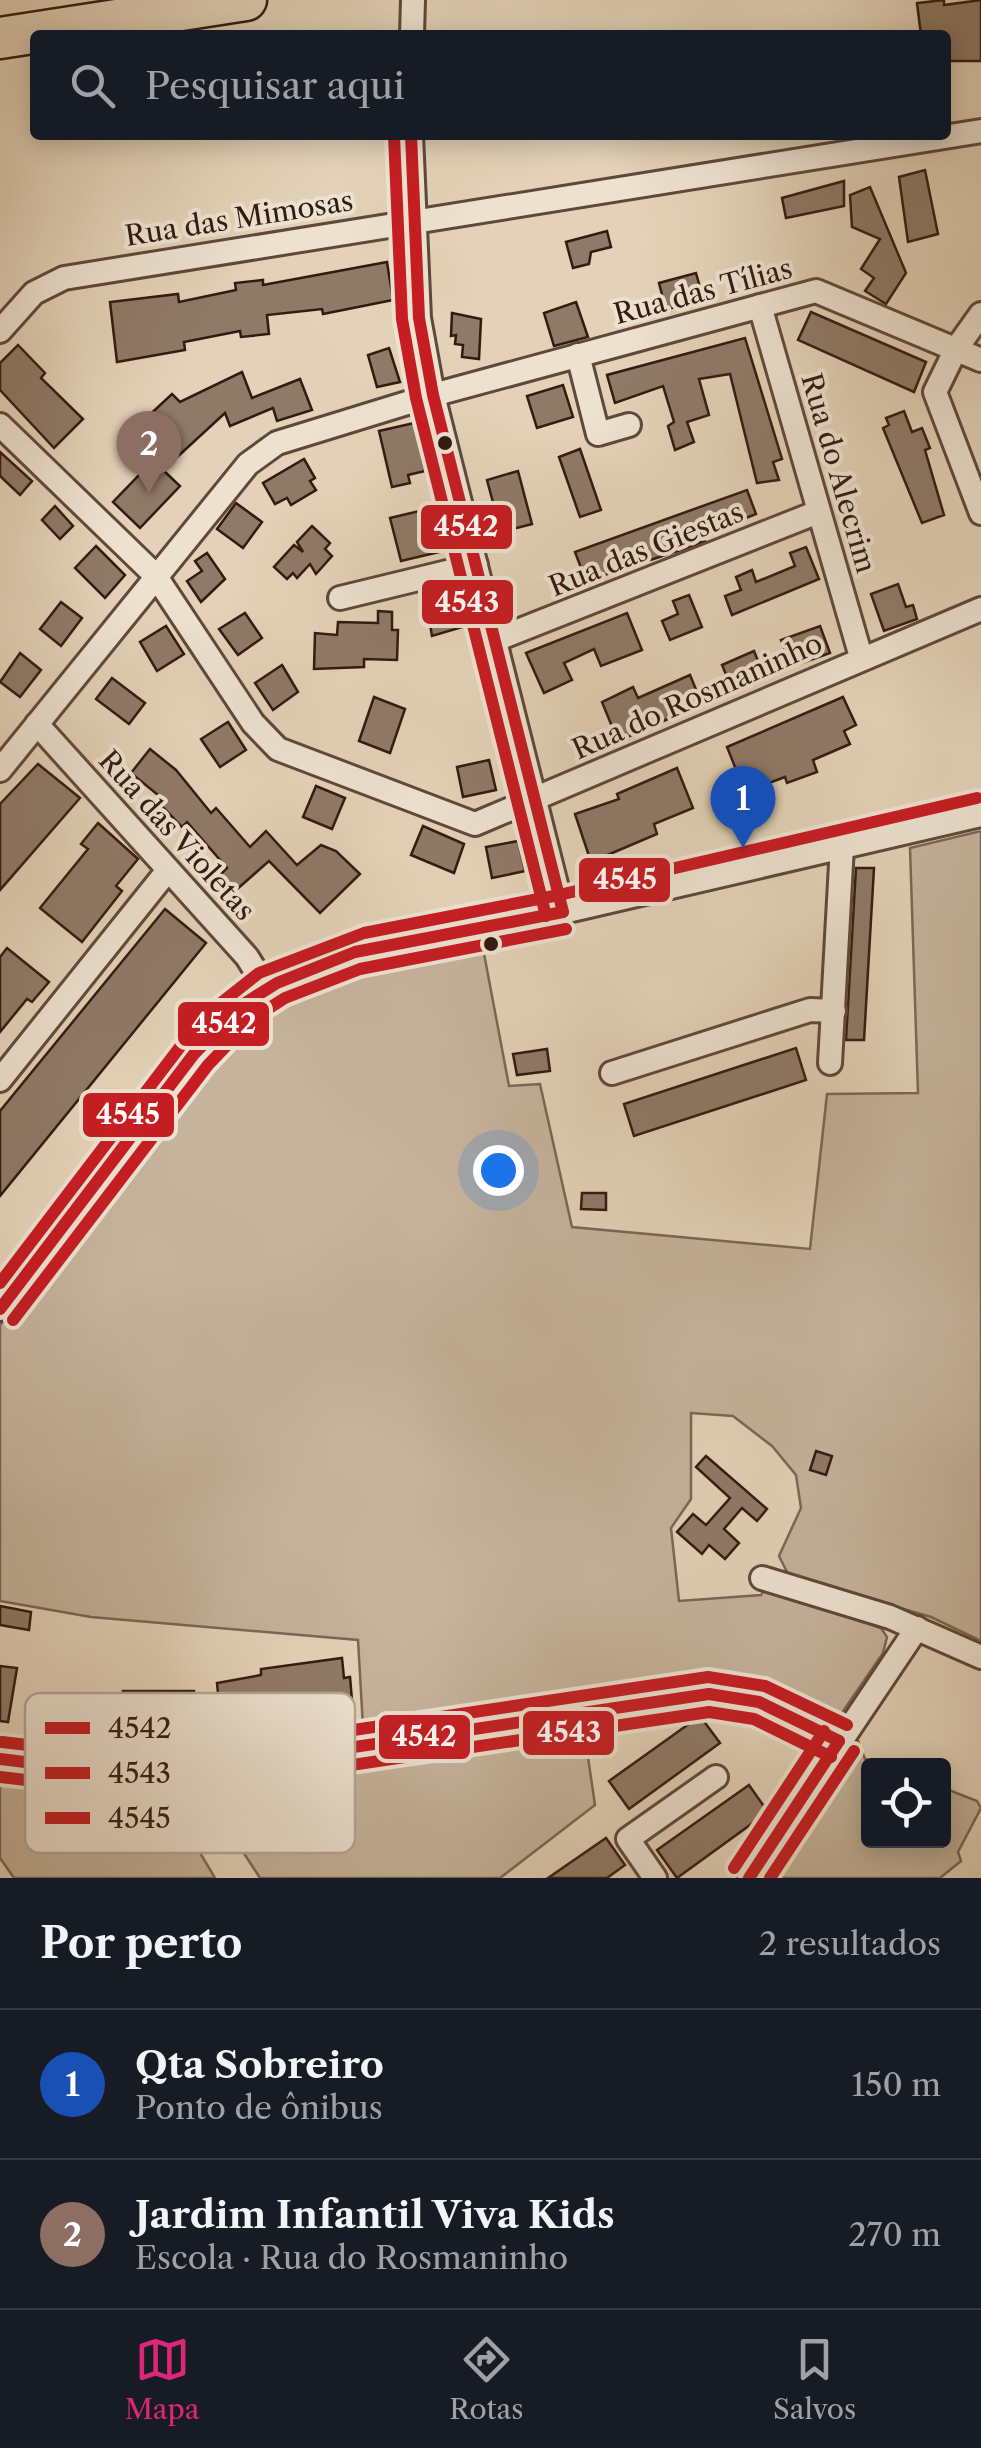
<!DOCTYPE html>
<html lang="pt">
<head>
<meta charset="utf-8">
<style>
  :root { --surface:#171b24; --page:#20242c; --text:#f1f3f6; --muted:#9ea1a6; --line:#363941; --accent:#db2777 }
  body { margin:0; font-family:"Libre Caslon Text",serif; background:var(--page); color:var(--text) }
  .controls { position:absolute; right:30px; bottom:30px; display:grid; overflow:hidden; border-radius:10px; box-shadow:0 5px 25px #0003 }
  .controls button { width:90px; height:90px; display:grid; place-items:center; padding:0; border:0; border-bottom:2px solid var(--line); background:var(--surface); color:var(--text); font:50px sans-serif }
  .you { position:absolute; left:498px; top:1170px; width:35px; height:35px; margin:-25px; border:8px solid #fff; border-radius:50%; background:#1a73e8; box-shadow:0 0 0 15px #1a73e833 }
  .badge { display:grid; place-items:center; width:65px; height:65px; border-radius:50%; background:var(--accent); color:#fff; font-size:32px; font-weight:700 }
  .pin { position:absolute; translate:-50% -82px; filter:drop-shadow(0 2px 5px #0008) }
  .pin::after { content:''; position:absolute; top:52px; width:35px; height:30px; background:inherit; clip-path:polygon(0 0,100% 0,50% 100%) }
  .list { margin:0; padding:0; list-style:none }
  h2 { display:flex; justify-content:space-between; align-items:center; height:130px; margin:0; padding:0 40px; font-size:42px }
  h2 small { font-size:32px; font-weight:400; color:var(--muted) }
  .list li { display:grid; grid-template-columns:65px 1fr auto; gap:30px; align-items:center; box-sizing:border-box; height:150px; padding:0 40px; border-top:2px solid var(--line) }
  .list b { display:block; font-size:38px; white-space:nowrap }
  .list p { margin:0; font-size:32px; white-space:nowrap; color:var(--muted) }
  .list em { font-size:32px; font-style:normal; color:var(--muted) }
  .icon { flex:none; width:55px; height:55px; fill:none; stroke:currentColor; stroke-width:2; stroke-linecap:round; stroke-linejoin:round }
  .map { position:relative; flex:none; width:981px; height:1878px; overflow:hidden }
  .search { position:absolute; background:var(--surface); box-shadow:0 5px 25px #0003; left:30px; right:30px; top:30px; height:110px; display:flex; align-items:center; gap:25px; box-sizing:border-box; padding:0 35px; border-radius:10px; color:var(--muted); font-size:38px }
  .sheet { height:430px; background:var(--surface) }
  nav { display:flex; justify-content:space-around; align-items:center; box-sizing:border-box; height:140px; border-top:2px solid var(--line); background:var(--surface); font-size:28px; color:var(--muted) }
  nav a { display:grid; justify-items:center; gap:5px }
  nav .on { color:var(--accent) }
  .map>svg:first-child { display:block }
  .green { fill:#c5b39b; stroke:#7c6656; stroke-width:2.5 }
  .building { fill:#8f7a67; stroke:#331a10; stroke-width:2.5 }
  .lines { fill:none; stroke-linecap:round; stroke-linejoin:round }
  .street-casing { stroke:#5f483a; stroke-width:28 }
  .highway-casing { stroke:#331a10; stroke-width:45 }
  .street { stroke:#ede2d0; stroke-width:22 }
  .highway { stroke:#e3d2b7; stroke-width:40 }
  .bus-1-casing { stroke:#ede2d0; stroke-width:20 }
  .bus-2-casing { stroke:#ede2d0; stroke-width:20 }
  .bus-3-casing { stroke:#ede2d0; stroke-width:20 }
  .bus-1 { stroke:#c61d23; stroke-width:12 }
  .bus-2 { stroke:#c61d23; stroke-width:12 }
  .bus-3 { stroke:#c61d23; stroke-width:12 }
  .bus-dot { fill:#331a10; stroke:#ede2d0; stroke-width:4 }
  .labels { text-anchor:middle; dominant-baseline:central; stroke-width:8; stroke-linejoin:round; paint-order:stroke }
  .street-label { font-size:28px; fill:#331a10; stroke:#ede2d0 }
  .key { fill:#ede2d0; stroke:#b5a696; stroke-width:2.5 }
  .key-label { font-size:28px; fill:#331a10 }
  .line-badge { stroke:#ede2d0; stroke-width:4 }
  .badge-label { font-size:28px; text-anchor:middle; font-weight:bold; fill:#fff }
</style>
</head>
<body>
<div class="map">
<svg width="981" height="1878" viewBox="0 0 981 1878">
  <rect width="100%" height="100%" fill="#e3d2b7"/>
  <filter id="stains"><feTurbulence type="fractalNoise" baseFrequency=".002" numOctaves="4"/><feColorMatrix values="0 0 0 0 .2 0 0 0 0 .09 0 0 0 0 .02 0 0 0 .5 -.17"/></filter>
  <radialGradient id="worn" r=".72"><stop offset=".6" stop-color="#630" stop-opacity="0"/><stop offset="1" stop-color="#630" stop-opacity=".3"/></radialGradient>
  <g class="green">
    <path d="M981,831V1641L931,1617L789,1576L779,1556L801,1508L796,1475L772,1446L733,1416L691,1413V1499L671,1528L679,1601L761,1595L765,1588L881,1628L887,1637L883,1653L837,1720L827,1721L764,1689L705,1680L363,1727L358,1640L91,1617L0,1601V1325L122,1175L213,1047L264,1006L327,974L482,943L509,1086L540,1084L572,1227L810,1249L827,1094L918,1093L910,848Z"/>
    <path d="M583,1723L595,1805L500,1878H260L200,1786Z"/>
    <path d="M857,1738L865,1759L883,1765L868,1766V1840H944V1788L977,1801L981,1808L958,1852L961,1861L940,1878H762Z"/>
    <path d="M0,1773L168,1799L215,1878H14L0,1858Z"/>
  </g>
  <g class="building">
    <path d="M944,0V5L981,0V61H946V35H921L917,3Z"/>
    <path d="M925,170L938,234L908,242L899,177Z"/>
    <path d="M844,181V206L786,218L782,198Z"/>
    <path d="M870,187L906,273L886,304L865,291L874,278L861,269L880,239L852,227L850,195Z"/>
    <path d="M607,231L611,247L591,252L589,264L573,268L566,242Z"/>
    <path d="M387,262L393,300L323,314L322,309L267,315L269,334L241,337L240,331L184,342L185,350L117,362L110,302L178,294L179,302L236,290L235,283L263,280V285Z"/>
    <path d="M696,273L703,298L666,310L659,283Z"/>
    <path d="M576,302L588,337L554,346L544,313Z"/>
    <path d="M811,312L926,362L914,392L798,340Z"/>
    <path d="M452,313L481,319L479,359L462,357L463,345L455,344L456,335L451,336Z"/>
    <path d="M745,338L782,459L773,462L779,480L757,483L730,374L699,379L709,415L687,422L694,442L675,450L668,426L674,422L663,386L615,403L607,375Z"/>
    <path d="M18,345L45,373L41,378L83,419L54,448L0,390V363Z"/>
    <path d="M389,348L400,382L377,387L368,355Z"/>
    <path d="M242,372L252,398L300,379L312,410L277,421L273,408L230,426L225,413L163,470L180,486L140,528L113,502L168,445L145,419L172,394L180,402Z"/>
    <path d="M563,385L573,417L537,428L527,396Z"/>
    <path d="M904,411L912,432L922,428L930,448L925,450L944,515L922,523L883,428L889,425L886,418Z"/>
    <path d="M414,423L425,471L408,475L410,483L392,487L379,431Z"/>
    <path d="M580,449L601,510L580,517L559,457Z"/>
    <path d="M0,452L32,481L20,495L0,476Z"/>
    <path d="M304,459L315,478L310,481L316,490L291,505L287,498L275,504L263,483Z"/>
    <path d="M518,471L532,524L501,532L487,480Z"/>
    <path d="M747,490L756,514L703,535L705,541L681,550L586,581L575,552Z"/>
    <path d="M236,503L262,522L243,548L217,529Z"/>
    <path d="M55,506L73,526L60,539L42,520Z"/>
    <path d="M428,509L439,552L401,561L390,518Z"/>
    <path d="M312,526L330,543L325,549L332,556L316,574L310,564L297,578L293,573L287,579L274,567L294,545L303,552L297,542Z"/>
    <path d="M96,546L125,575L105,598L75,568Z"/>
    <path d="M806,547L819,579L732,615L725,596L741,590L736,577L752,570L756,582L795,566L790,553Z"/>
    <path d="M207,553L225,579L201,602L187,581L202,571L195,561Z"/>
    <path d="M898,584L906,607L913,605L917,619L884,631L871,594Z"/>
    <path d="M689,595L702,627L670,640L662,621L678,614L673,601Z"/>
    <path d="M457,596L466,626L432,636L428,613L438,611L437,599Z"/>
    <path d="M61,602L82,618L61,646L40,629Z"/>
    <path d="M378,611L392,612V630H398L397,660L364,659V667L314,669L315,633L337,635L338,622L378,623Z"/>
    <path d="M245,613L262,638L238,655L219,629Z"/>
    <path d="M627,613L642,650L601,666L594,649L564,663L572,680L544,693L526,653Z"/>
    <path d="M166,626L184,654L157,671L140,642Z"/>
    <path d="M820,626L830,653L791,667L781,640Z"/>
    <path d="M754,651L764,676L732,689L722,665Z"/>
    <path d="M20,653L41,670L20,697L0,682Z"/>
    <path d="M282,665L298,692L273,710L255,683Z"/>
    <path d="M690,675L702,704L618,741L602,702L633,687L638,698Z"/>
    <path d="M112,678L145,703L129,724L96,699Z"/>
    <path d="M374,697L405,709L390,753L359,741Z"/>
    <path d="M843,697L856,725L844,731L850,744L813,760L817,772L787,783L785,777L745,792L727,747Z"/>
    <path d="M228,722L246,750L220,767L201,739Z"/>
    <path d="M150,749L176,770L211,813L216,808L250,847L266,831L297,865L321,845L336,851L360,874L320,913L269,861L235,891L220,875L227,868L187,822L182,827L159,803L163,799L131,773Z"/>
    <path d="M489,760L496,790L463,797L457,767Z"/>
    <path d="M38,764L80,798L0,890V804Z"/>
    <path d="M677,768L693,808L654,824L657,834L591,862L575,814L619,799L617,794Z"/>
    <path d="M316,786L345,798L332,829L303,817Z"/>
    <path d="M98,823L138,859L116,886L122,891L82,942L40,908L88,849L81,844Z"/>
    <path d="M423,826L464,844L454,873L411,855Z"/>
    <path d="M518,841L525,871L492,878L486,847Z"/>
    <path d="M856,868H874L864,1040H846Z"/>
    <path d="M165,909L206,943L0,1196V1111Z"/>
    <path d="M7,948L49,982L32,1002L27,999L0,1032V957Z"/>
    <path d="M796,1048L806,1080L634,1136L624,1104Z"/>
    <path d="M547,1049L550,1071L517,1075L513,1054Z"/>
    <path d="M582,1193H606V1210L581,1209Z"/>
    <path d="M816,1451L832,1456L826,1475L810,1470Z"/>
    <path d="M706,1456L767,1509L757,1521L742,1508L724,1529L739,1543L725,1559L709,1545L702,1554L677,1532L693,1514L706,1525L730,1498L696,1467Z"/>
    <path d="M0,1606L31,1612L29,1630L0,1625Z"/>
    <path d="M342,1658L344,1678L350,1677L352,1700L334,1701L333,1696L301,1699V1707H283L282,1701L253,1707L254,1717L237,1718V1724L221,1725L217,1683L261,1675V1669Z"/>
    <path d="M0,1666L17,1668L8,1722L0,1721Z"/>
    <path d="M123,1691H194L192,1719L188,1726L122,1723Z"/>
    <path d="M700,1716L720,1743L629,1809L609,1781Z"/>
    <path d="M749,1785L768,1812L677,1878L657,1850Z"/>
    <path d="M606,1838L625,1865L607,1878H548Z"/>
  </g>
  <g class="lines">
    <g class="street-casing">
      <g id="street">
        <path d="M412,35L413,0"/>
        <path d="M411,135L419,318L433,395L563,912"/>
        <path d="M760,306L861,657"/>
        <path d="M981,314L956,349L935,392L981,513"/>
        <path d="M0,331L34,293L64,278L981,131"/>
        <path d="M578,355L598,434L629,425"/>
        <path d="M0,425L155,575L253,723L278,749L475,824L981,609"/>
        <path d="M340,598L476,565"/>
        <path d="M495,640L818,512"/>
        <path d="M37,724L247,957L267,989"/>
        <path d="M0,770L248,464L277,443L433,395L816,291L981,360"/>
        <path d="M830,1063L842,846"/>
        <path d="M612,1073L810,1010L834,1011"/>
        <path d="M0,1080L168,870"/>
        <path d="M0,1309L39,1265L215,1030L267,989L369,950L563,912L981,815"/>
        <path d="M762,1578L890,1617L981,1657"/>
        <path d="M0,1759L113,1773L187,1772L709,1694L759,1702L839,1741"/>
        <path d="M655,1878L628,1839L716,1777"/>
        <path d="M749,1878L917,1628"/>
      </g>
    </g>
    <g class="highway-casing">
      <path id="highway" d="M0,38L246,0"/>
    </g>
    <use href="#street" class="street"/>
    <use href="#highway" class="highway"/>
    <g class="bus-1-casing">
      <g id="bus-1">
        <path d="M411,135L419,318L433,395L563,912"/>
        <path d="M0,1309L194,1054L242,1005L277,983L355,952L563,912"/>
        <path d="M0,1759L113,1773L187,1772L709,1694L759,1702L839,1741"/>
        <path d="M749,1878L839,1741"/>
      </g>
    </g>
    <g class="bus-2-casing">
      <g id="bus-2">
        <path d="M394,136L402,319L416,398L546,916"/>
        <path d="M13,1320L208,1065L252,1019L285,998L360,969L566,929"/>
        <path d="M0,1777L111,1790L190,1789L709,1712L754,1719L831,1757"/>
        <path d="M770,1878L854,1751"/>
      </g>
    </g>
    <g class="bus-3-casing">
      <g id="bus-3">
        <path d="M0,1283L202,1018L259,973L364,933L559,895L977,798"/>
        <path d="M2,1742L114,1755H186L708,1677L765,1686L847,1725"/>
        <path d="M734,1868L824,1731"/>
      </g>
    </g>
    <use href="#bus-1" class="bus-1"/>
    <use href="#bus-2" class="bus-2"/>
    <use href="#bus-3" class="bus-3"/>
  </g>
  <g class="bus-dot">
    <circle cx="445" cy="443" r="9"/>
    <circle cx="491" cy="944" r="9"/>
  </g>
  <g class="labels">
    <g class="street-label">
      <text transform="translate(239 218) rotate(-9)">Rua das Mimosas</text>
      <text transform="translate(703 291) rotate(-15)">Rua das Tílias</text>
      <text transform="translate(839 473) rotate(74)">Rua do Alecrim</text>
      <text transform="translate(646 549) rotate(-22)">Rua das Giestas</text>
      <text transform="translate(697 696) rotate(-24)">Rua do Rosmaninho</text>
      <text transform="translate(177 835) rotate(48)">Rua das Violetas</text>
    </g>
  </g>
  <rect x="25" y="1693" width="330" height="160" rx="15" class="key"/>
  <rect x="45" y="1722" width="45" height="12" fill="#c61d23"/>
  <rect x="45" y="1767" width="45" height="12" fill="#c61d23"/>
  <rect x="45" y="1812" width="45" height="12" fill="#c61d23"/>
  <g class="key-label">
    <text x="108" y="1738">4542</text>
    <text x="108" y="1783">4543</text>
    <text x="108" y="1828">4545</text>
  </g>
  <g class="line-badge">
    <rect x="419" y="503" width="95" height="48" rx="10" fill="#c61d23"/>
    <rect x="420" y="578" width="95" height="48" rx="10" fill="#c61d23"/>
    <rect x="577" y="856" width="95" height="48" rx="10" fill="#c61d23"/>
    <rect x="176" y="1000" width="95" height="48" rx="10" fill="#c61d23"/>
    <rect x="81" y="1091" width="95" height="48" rx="10" fill="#c61d23"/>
    <rect x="521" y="1709" width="95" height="48" rx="10" fill="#c61d23"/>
    <rect x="377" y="1713" width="95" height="48" rx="10" fill="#c61d23"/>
  </g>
  <g class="badge-label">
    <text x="466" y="536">4542</text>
    <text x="467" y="612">4543</text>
    <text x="625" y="889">4545</text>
    <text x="224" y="1033">4542</text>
    <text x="128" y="1124">4545</text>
    <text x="569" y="1742">4543</text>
    <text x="424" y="1746">4542</text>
  </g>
  <rect width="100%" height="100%" filter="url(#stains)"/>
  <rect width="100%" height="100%" fill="url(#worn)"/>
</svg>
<div class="controls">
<button><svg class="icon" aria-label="locate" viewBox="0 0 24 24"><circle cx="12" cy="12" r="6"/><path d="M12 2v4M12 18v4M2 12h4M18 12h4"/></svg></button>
</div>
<div class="you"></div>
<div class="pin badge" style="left:743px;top:848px;background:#1a4fb4">1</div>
<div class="pin badge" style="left:149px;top:493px;background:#8d6e63">2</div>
<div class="search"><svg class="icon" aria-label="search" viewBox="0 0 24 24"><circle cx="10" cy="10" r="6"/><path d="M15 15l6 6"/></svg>Pesquisar aqui</div>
</div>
<section class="sheet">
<h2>Por perto<small>2 resultados</small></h2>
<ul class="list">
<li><span class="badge" style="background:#1a4fb4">1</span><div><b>Qta Sobreiro</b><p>Ponto de ônibus</p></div><em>150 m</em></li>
<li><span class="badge" style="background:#8d6e63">2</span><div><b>Jardim Infantil Viva Kids</b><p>Escola · Rua do Rosmaninho</p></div><em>270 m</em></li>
</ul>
</section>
<nav>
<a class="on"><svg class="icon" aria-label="map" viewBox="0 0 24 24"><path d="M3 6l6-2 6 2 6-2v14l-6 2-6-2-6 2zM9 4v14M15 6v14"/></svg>Mapa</a>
<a><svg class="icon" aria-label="directions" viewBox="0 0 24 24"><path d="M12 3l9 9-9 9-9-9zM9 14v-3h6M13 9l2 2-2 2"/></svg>Rotas</a>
<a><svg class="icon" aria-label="saved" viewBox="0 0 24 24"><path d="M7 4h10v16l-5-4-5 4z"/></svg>Salvos</a>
</nav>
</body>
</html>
